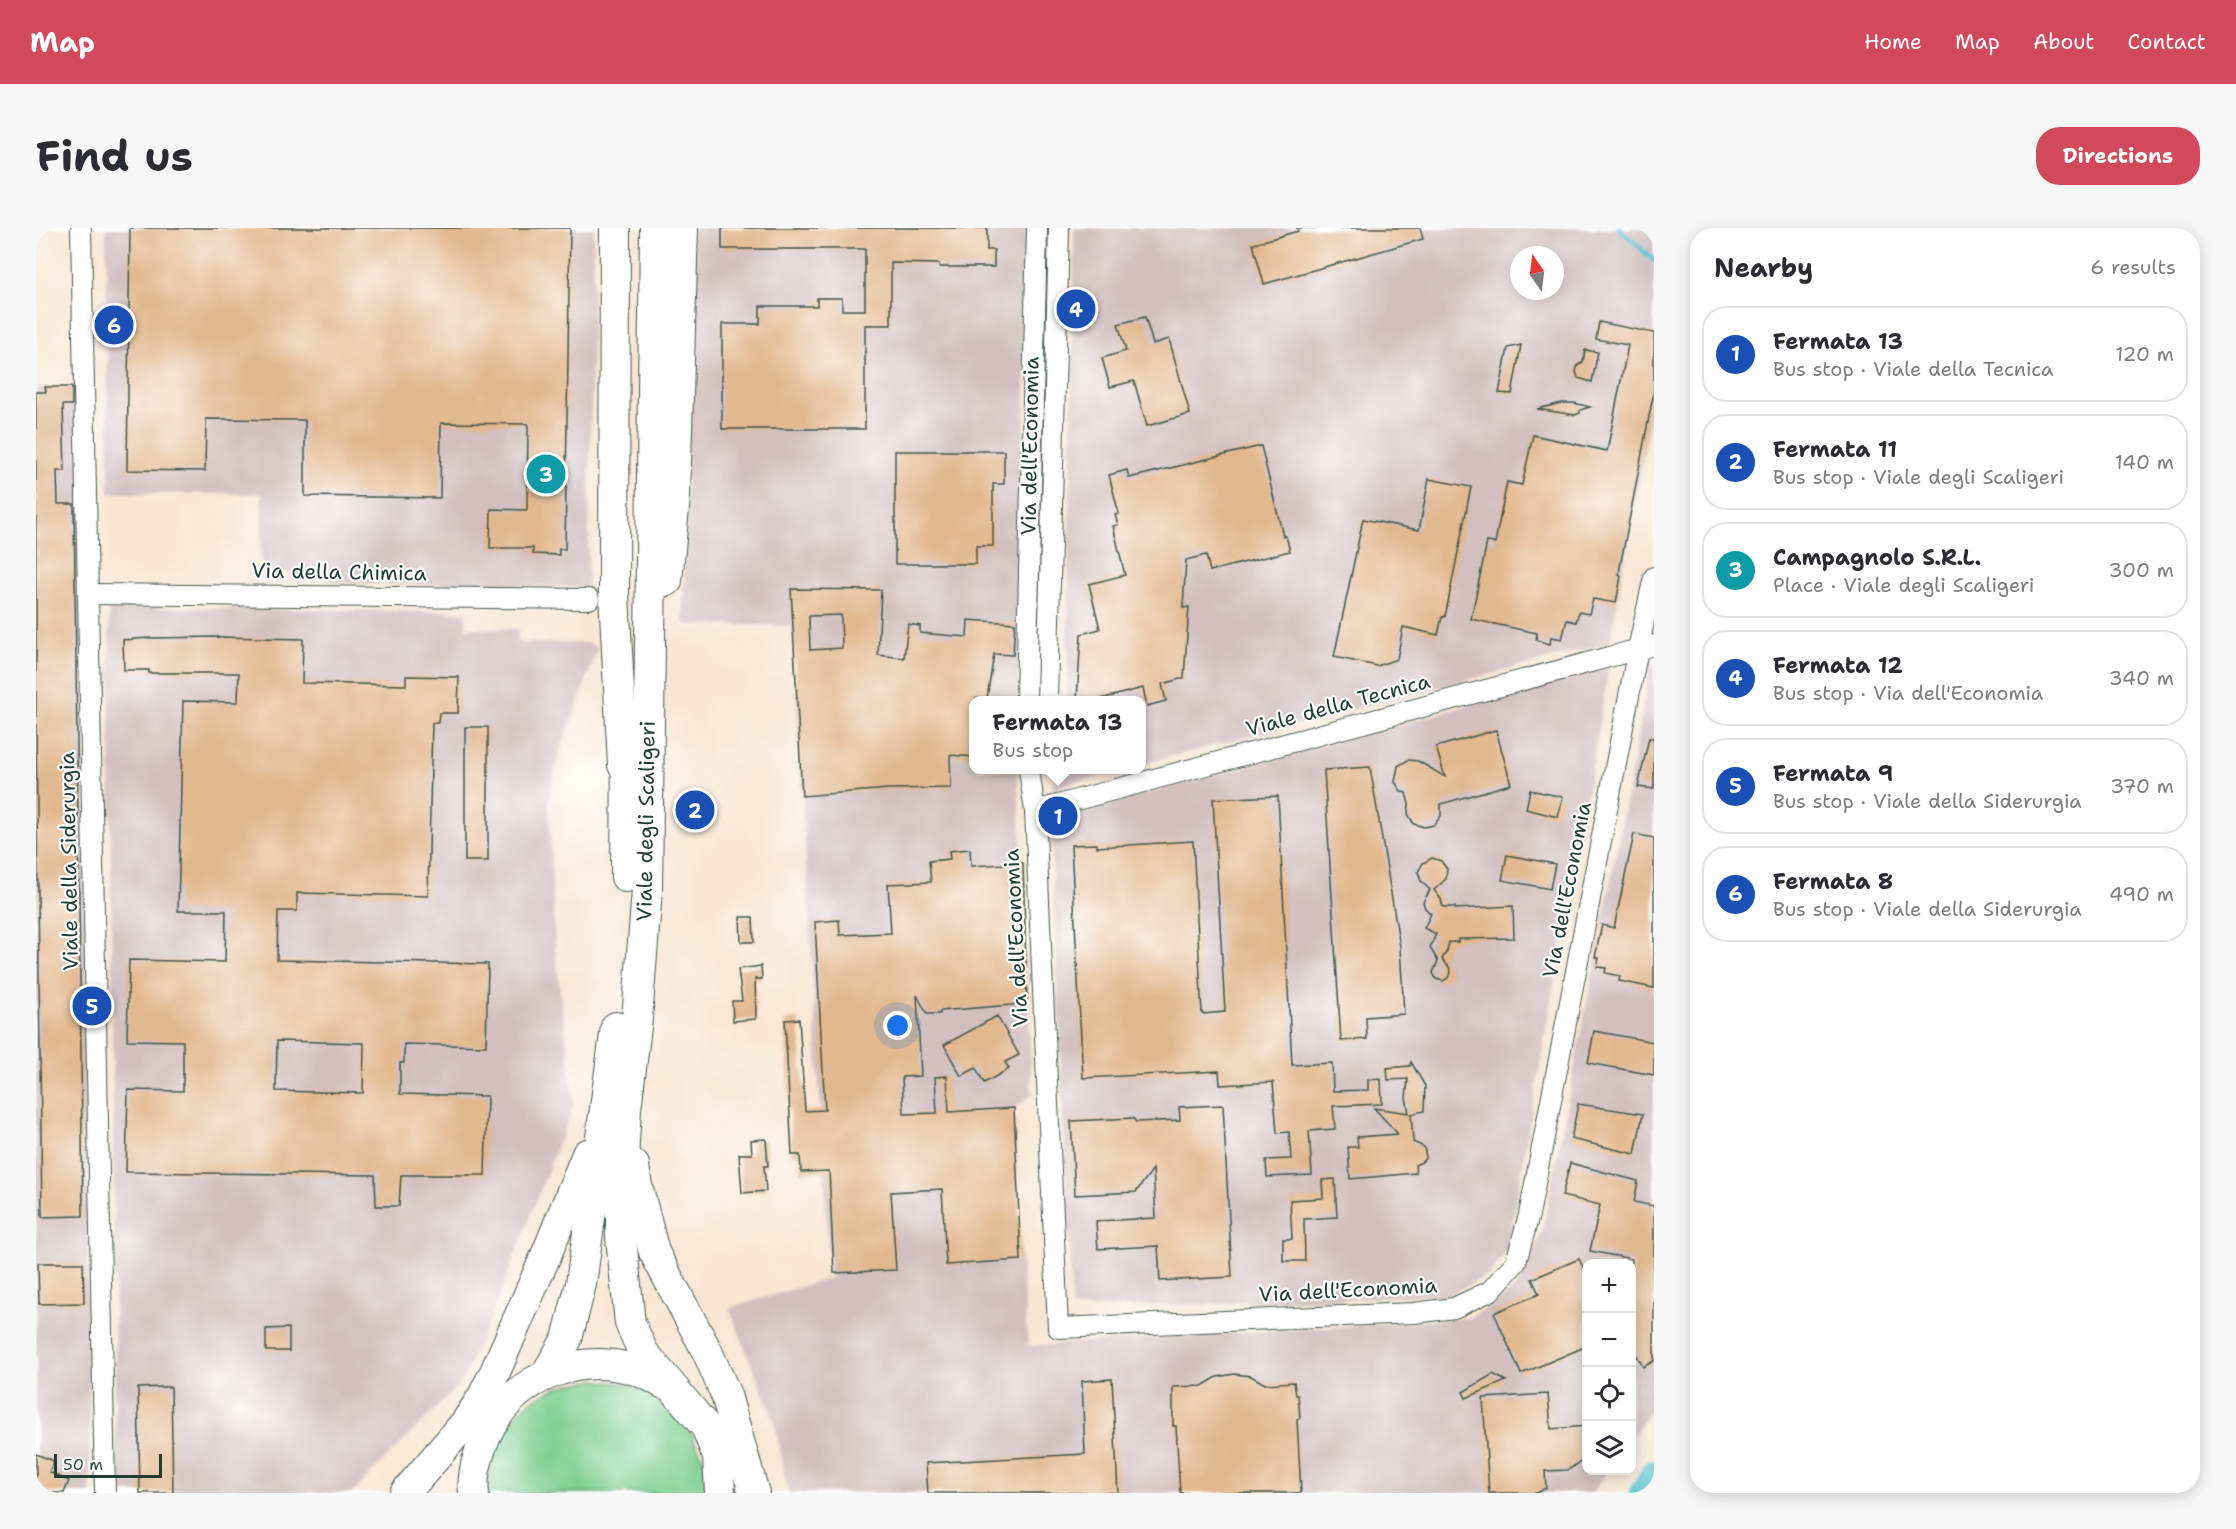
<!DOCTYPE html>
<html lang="en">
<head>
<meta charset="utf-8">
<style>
  :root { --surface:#fff; --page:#f7f7f7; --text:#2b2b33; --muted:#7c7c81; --line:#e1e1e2; --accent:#d1495b }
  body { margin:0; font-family:"Shantell Sans",sans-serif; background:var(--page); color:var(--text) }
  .controls { position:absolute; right:18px; bottom:18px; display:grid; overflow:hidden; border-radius:12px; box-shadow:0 3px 15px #0003 }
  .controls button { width:54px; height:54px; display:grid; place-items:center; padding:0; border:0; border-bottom:2px solid var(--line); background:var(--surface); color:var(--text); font:30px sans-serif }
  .compass { position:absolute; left:1474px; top:18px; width:54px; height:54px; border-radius:50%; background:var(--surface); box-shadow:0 3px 15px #0003; rotate:346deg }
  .scale { position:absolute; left:18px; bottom:15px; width:108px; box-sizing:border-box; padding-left:6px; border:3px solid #1f3d34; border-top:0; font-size:16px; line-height:21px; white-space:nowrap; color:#1f3d34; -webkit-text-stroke:4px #fff; paint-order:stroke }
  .you { position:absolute; left:862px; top:798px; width:21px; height:21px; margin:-15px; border:4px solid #fff; border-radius:50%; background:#1a73e8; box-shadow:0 0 0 9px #1a73e833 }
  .badge { display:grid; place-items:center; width:39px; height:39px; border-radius:50%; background:var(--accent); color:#fff; font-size:20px; font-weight:700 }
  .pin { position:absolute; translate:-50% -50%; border:3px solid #fff; box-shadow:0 2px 6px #0006 }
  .popup { position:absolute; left:933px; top:468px; width:177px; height:78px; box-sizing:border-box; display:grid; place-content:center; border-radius:12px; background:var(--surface); filter:drop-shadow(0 2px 4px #0005); font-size:20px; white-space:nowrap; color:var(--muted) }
  .popup b { font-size:22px; color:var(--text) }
  .popup::after { content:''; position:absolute; left:50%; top:100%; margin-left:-12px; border:12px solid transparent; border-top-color:var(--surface) }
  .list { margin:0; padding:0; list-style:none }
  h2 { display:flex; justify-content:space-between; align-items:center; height:78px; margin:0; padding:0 24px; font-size:26px }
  h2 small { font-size:20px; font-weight:400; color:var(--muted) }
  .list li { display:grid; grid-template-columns:39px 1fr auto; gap:18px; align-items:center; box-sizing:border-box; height:96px; margin:0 12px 12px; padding:0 12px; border:2px solid var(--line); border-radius:24px }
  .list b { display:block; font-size:22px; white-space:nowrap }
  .list p { margin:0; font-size:20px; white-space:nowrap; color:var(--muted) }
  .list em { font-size:20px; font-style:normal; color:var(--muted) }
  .icon { flex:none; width:33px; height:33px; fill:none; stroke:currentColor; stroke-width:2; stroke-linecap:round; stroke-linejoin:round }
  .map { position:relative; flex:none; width:1618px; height:1265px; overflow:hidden; border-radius:24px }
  header { display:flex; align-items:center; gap:36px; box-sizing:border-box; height:84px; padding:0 30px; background:var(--accent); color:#fff }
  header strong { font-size:28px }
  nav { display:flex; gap:33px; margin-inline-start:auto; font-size:21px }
  .intro { display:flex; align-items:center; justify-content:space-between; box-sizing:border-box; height:144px; padding:0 36px }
  h1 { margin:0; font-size:42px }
  .button { padding:15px 27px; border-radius:24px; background:var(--accent); color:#fff; font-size:21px; font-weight:700 }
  main { display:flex; gap:36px; padding:0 36px }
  aside { flex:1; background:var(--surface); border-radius:24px; box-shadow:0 3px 15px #0003 }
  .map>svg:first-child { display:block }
  .industrial { fill:#d2bfc0; fill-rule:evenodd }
  .green { fill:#7ecf90; stroke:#4e8662; stroke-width:1.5 }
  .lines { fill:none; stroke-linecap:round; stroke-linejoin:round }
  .stream { stroke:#54c1cd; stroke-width:4.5 }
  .river { stroke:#54c1cd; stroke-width:26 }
  .building { fill:#e2b88e; fill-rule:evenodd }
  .minor-casing { stroke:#40564c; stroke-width:22 }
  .highway-casing { stroke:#40564c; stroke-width:32 }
  .minor { stroke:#fff; stroke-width:20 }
  .highway { stroke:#fff; stroke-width:30 }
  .labels { text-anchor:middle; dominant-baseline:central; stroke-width:4.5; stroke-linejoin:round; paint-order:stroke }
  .street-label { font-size:21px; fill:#1f3d34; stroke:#fff }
</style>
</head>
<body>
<header>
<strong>Map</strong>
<nav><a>Home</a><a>Map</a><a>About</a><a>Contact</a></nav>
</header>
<div class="intro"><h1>Find us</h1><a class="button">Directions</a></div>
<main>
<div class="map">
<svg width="1618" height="1265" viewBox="0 0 1618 1265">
  <rect width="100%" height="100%" fill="#fff"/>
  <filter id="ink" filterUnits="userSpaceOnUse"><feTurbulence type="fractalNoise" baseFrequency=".0167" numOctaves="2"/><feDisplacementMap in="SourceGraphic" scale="12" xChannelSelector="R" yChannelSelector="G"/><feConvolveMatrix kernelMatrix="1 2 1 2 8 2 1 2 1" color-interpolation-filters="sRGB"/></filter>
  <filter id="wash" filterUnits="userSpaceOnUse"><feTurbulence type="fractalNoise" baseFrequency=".008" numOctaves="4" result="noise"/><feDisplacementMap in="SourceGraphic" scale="24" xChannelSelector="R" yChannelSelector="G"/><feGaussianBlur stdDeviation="1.35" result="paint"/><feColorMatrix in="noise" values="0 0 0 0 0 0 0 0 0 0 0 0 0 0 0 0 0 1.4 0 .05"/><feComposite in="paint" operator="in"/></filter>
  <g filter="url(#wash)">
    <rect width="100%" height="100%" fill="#f8e6d3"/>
    <g class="industrial">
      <path d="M70,0H558L552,359L297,355L286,346L225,344L226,266L73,265Z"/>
      <path d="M656,0H993L982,472H938V542H981L987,635L996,866L978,881L985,1032L992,1118L1433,1090L1467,1070L1481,1057L1490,1042L1506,1005L1582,615L1614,440L1618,432V1177L1596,1209V1036H1550V1242L1572,1243L1556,1265H752L739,1195L693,1080L794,1050L758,423L755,398L647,396Z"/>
      <path d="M1038,0H1618V171L1574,415L1106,536V472H1031ZM1483,27H1519V63H1483Z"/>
      <path d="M0,160H45L54,1265H0Z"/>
      <path d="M73,379L430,384V400L482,401V415H552L562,420L523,527L515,558L513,575L519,720L538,876L455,1089L424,1156L316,1265H80Z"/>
      <path d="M1573,439L1472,1022L1452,1048L1412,1067L1036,1081L1014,592Z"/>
      <path d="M1022,542H1086L1016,560Z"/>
    </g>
    <path class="green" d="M559,1152L594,1157L626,1173L651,1198L667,1230L672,1265H449L454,1229L470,1198L493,1174L524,1158Z"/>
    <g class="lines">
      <path class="stream" d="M1583,0L1618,33"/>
      <path class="river" d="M1606,1265L1618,1244"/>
    </g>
    <g id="blocks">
      <g class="building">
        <path d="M94,0H534L529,321H523V327L497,326V320H454L455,281L491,282L492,196L405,195L404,270L269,268V192L170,191L169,243L91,242Z"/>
        <path d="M686,0H951V22H958V39H903V36L855,35V97H829V201H686V96H724V78H781V70H806V82H829V21H686Z"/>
        <path d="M1261,0H1384L1387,11L1228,56L1217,16L1262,3Z"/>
        <path d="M1109,89L1117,116L1133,111L1154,186L1111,198L1098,153L1074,159L1066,130L1090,123L1082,96Z"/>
        <path d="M1563,94L1618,105V163L1584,339L1583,347L1585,348L1580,375L1557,371L1553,386L1543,384L1540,394L1531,392L1526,411L1515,409L1514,416L1500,412L1501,405L1435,391L1451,314L1459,315L1471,254L1486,257L1497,207L1571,223L1592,117L1560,111Z"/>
        <path d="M1485,117L1476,166L1463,165L1472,120Z"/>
        <path d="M1549,122L1562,124L1556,154L1542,150L1540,143L1542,137L1547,134Z"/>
        <path d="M9,159H36V177H27L29,243H21L22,276H38L47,988L6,989L0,501V164H10Z"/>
        <path d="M1526,175H1538L1554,179L1544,182V185L1539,187L1501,181Z"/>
        <path d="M1225,218L1247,308H1250L1254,323L1174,343L1170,327L1150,332L1147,380L1153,379L1148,450L1126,456L1130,473L1111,478L1107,460L1061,472H1041L1045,406L1064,401L1053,356L1089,347L1077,298L1082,297L1079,287L1083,286L1073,247L1091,242L1093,250Z"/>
        <path d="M859,223H968V256H957V318H940V336H859Z"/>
        <path d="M1393,251L1435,259L1409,389H1406L1402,407L1367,399L1361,431L1341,438L1298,429L1327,291L1383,302Z"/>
        <path d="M755,361L845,362L842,427L868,430L872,396L884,398V405L931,409L932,392L979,395L977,427L958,426L951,470H940L938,472V529L914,527L915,560L852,561L766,568ZM805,387L806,420L774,422L773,388Z"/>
        <path d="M183,409L267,411L266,455L370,457V448L423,449L422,485H403L402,495H396L392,668L261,665V683H242L241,732L452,736L450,818L368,816V835H364V866L451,868L449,947H365L363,978H340L339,947L90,944L92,862L147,863V813L91,812L93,732L189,734L190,683H142L147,473L202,474L203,445H113V442H88L87,412L113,410ZM241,813L328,815L327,865L240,863Z"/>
        <rect x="429" y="499" width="23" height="134"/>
        <path d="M1460,502L1475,556L1405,576V588L1398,597L1388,599L1378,596L1372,586L1373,576L1370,565L1365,563L1359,554L1362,538L1372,532L1382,533L1409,549L1400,519Z"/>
        <path d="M1613,510H1618V561L1602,559Z"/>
        <path d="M1334,539L1364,719L1368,786L1330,789L1331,811L1305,813L1288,542Z"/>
        <path d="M1494,562L1527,569L1522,589L1490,581Z"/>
        <path d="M1242,568L1256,837L1296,835L1297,863L1332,862V852L1345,851L1346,876L1297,878L1299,901L1273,903L1276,947L1231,949L1230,932L1255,931L1253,904L1241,905L1237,854L1184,857L1183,843L1047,850L1035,617L1061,616V619L1157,613L1166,786L1189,784L1177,571Z"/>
        <path d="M1598,606L1618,610V760L1583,753L1584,748L1569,745L1570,740L1561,739L1563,730L1559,729L1566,697L1578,700Z"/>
        <path d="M934,621L935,638L987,635L991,773L976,777L904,783V786H891L881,767L885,848L866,849L868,886L901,885L899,849L911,848L913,884L978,880L985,1032L910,1037L906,961L855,964L860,1042L798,1045L793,943L765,944L764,927H756L749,792L763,791L769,883L789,882L779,694L803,692L804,707L855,705L852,656L895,654L893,633L914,631L913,623Z"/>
        <path d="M1471,627L1519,636L1514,661L1466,652Z"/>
        <path d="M1396,630L1405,633L1411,641L1410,651L1398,662L1405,671L1407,679H1419V681L1477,678L1478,710L1422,711V714H1413L1411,723L1406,731L1413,739L1415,745L1412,750L1407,753L1400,751L1397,745L1402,733L1394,720L1400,706L1388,700L1395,686L1389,680L1387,674L1394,662L1385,653L1382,644L1387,635Z"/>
        <path d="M704,689H717L718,714H705Z"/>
        <path d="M725,738L726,751H719L720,791L697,793L696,773H706L702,741Z"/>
        <path d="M961,788L983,827L969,834L973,841L948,855L940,840L925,848L908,817Z"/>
        <path d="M1558,803L1618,814V847L1552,835Z"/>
        <path d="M1375,834L1389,858L1388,883L1375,886L1377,914L1388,919L1390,929L1386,934L1379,937L1380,945L1314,951L1312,919H1322L1321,909L1362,906L1338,880L1373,885L1370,870L1372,851L1352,852L1351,840L1374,838Z"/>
        <path d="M1542,876L1607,886L1599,926L1535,911Z"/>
        <path d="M1187,877L1196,1049L1124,1053L1122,1018L1062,1021L1060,993L1120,990L1117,941L1100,964L1039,967L1035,893L1097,890L1100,894L1144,892L1143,879Z"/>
        <path d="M730,911L732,938H728L730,963L706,965L703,926H716L715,912Z"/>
        <path d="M1534,935L1602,953L1598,974L1618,978V1133L1607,1139L1596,1118V1031L1554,1023L1564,977L1526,968Z"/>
        <path d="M1299,951L1301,989L1268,991L1269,1033H1247V1011H1256L1254,972L1287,970L1286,952Z"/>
        <path d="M1543,1031L1551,1048V1118L1485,1146L1458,1085L1503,1066L1496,1051Z"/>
        <path d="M2,1035H47L48,1075L3,1076Z"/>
        <path d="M253,1100V1123H230V1101Z"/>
        <path d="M1198,1146L1215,1148L1229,1156L1258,1154L1260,1167H1262L1264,1190L1261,1191L1265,1265H1144L1140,1198H1137V1159L1166,1158L1181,1149Z"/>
        <path d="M1457,1146L1470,1153L1430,1170L1427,1164Z"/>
        <path d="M1076,1151L1082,1265H892L890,1235L1049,1226L1046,1153Z"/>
        <path d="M128,1159H135L137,1265H104L102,1160Z"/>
        <path d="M1512,1166L1515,1201L1551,1198V1230L1532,1242L1509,1243L1510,1260L1501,1265H1453L1447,1170Z"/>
        <path d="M0,1226L18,1233L13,1244L33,1253L28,1265H0Z"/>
      </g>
    </g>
  </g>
  <g filter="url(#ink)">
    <use href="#blocks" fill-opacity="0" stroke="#40564c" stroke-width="1.5"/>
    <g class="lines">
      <g class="minor-casing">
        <g id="minor">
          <path d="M45,0L69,1265"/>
          <path d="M53,366L553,371"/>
          <path d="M990,472L1001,0"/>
          <path d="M1011,472L1023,0"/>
          <path d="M993,542L999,583L1022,1100L1378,1085L1418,1080L1454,1063L1480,1034L1493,987L1602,421L1618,349"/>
          <path d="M999,583L1618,417"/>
        </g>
      </g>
      <g class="highway-casing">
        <g id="highway">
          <path d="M579,0L578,366L587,537"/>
          <path d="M619,0L611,662L601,791L590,881L585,964V1010L594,1095L607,1124L670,1199L682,1229L684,1265"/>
          <path d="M631,353L639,269L647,0"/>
          <path d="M590,649L591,517"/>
          <path d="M598,937L600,953L618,1024L671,1123L690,1167L718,1265"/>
          <path d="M510,1146L531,1111L545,1056L580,799"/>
          <path d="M369,1265L430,1194L446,1170L459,1144L511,1025L551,926"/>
          <path d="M438,1265C436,1249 440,1235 445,1220C469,1144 562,1112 628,1156"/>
        </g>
      </g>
      <use href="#minor" class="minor"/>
      <use href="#highway" class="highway"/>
    </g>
  </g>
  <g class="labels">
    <g class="street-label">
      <text transform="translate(994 218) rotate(-89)">Via dell'Economia</text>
      <text transform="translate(303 344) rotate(1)">Via della Chimica</text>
      <text transform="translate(1302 477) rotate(-15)">Viale della Tecnica</text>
      <text transform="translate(610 593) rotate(-89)">Viale degli Scaligeri</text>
      <text transform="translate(33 633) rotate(-91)">Viale della Siderurgia</text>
      <text transform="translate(1531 662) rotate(-79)">Via dell'Economia</text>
      <text transform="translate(980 710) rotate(-93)">Via dell'Economia</text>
      <text transform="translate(1312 1062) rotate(-3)">Via dell'Economia</text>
    </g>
  </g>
</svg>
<div class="controls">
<button>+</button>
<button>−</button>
<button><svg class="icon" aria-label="locate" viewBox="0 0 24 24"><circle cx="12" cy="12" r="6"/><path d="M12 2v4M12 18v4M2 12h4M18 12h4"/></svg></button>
<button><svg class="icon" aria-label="layers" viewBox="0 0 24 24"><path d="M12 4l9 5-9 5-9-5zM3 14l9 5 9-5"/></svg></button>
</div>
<svg class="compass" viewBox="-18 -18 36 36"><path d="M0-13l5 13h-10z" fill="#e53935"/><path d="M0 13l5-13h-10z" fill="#7c7c81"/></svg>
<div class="scale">50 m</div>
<div class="you"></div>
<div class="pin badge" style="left:1022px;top:588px;background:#1a4fb4">1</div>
<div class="popup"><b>Fermata 13</b>Bus stop</div>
<div class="pin badge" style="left:659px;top:582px;background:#1a4fb4">2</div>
<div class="pin badge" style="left:510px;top:246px;background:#0f9aa8">3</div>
<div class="pin badge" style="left:1040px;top:81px;background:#1a4fb4">4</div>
<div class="pin badge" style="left:56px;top:778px;background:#1a4fb4">5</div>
<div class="pin badge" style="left:78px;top:97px;background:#1a4fb4">6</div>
</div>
<aside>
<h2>Nearby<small>6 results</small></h2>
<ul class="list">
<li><span class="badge" style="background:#1a4fb4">1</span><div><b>Fermata 13</b><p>Bus stop · Viale della Tecnica</p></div><em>120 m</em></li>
<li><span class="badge" style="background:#1a4fb4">2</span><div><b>Fermata 11</b><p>Bus stop · Viale degli Scaligeri</p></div><em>140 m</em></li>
<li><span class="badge" style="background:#0f9aa8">3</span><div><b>Campagnolo S.R.L.</b><p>Place · Viale degli Scaligeri</p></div><em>300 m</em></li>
<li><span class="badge" style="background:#1a4fb4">4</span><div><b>Fermata 12</b><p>Bus stop · Via dell'Economia</p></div><em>340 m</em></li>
<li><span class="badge" style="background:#1a4fb4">5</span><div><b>Fermata 9</b><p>Bus stop · Viale della Siderurgia</p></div><em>370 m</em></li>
<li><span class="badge" style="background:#1a4fb4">6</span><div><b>Fermata 8</b><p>Bus stop · Viale della Siderurgia</p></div><em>490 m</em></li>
</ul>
</aside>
</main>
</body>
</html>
